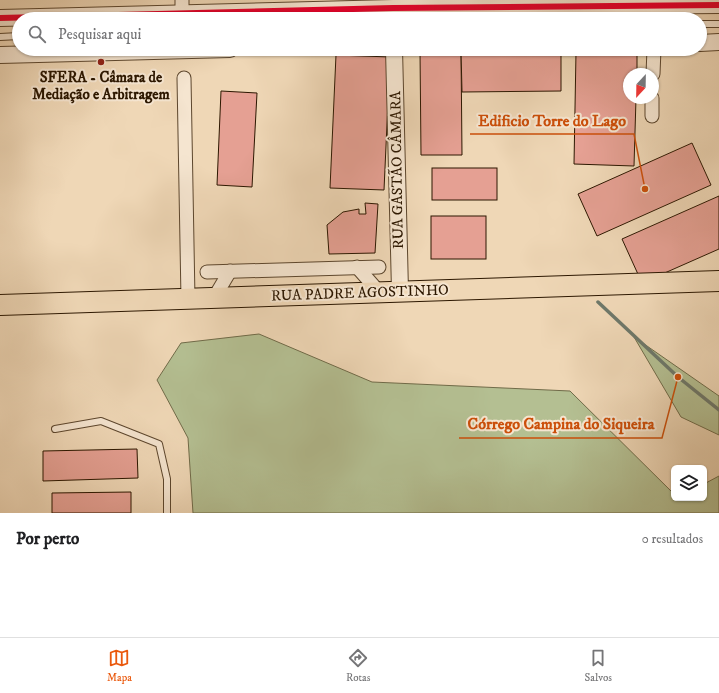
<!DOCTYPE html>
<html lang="pt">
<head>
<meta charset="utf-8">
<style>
  :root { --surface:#fff; --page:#f6f6f6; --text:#202124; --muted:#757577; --line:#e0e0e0; --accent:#ea580c }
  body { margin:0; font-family:"IM FELL DW Pica",serif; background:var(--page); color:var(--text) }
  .controls { position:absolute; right:12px; bottom:12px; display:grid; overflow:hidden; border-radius:6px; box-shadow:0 1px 3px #0004 }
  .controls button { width:36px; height:36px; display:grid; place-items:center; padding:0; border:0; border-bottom:1px solid var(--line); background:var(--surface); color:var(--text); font:20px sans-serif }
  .compass { position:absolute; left:623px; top:68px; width:36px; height:36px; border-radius:50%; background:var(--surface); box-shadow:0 1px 3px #0004; rotate:202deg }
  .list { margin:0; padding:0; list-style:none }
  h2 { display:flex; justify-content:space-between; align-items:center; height:52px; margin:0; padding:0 16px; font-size:17px }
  h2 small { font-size:13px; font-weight:400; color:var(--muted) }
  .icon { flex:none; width:22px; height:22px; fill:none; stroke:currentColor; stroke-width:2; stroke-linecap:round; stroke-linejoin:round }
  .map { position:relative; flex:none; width:719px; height:513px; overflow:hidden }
  .search { position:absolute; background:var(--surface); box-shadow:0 1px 3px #0004; left:12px; right:12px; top:12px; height:44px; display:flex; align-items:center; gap:10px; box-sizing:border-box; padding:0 14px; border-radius:22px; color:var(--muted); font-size:15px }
  .sheet { height:124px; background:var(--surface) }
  nav { display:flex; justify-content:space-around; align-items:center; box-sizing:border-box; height:56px; border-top:1px solid var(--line); background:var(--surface); font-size:11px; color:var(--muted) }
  nav a { display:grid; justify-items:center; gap:2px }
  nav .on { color:var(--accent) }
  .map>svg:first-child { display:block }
  .green { fill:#b4bf92; stroke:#706b49 }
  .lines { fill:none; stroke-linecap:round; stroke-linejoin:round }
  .stream { stroke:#6e786a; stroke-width:3.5 }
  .building { fill:#e5a093; stroke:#2c1700 }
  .service-casing { stroke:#5d472e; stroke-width:8 }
  .minor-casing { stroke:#5d472e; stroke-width:15 }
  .tertiary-casing { stroke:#5d472e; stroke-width:18 }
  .primary-casing { stroke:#2c1700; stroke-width:22 }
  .service { stroke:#f5e5d0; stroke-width:6 }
  .minor { stroke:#f5e5d0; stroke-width:13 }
  .tertiary { stroke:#f5e5d0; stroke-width:16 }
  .primary { stroke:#efd7b6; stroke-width:20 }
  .bus-1-casing { stroke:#f5e5d0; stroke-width:9 }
  .bus-1 { stroke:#e4002b; stroke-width:6 }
  .poi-dot { fill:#8f2418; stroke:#f5e5d0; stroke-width:1.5 }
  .labels { text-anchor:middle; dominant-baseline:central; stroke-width:4; stroke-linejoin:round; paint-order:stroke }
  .poi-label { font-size:15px; font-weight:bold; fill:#2c1700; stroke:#f5e5d0 }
  .street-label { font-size:15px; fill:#2c1700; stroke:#f5e5d0 }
  .leader { fill:none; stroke:#cc4f0a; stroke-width:1.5 }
  .callout-dot { fill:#cc4f0a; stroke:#f5e5d0; stroke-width:1.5 }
  .callout-label { font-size:16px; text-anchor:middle; font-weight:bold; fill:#cc4f0a; stroke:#f5e5d0; stroke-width:4; stroke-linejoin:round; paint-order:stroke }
</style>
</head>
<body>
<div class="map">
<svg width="719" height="513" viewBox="0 0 719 513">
  <rect width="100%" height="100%" fill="#efd7b6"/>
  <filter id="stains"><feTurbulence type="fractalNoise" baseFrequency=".005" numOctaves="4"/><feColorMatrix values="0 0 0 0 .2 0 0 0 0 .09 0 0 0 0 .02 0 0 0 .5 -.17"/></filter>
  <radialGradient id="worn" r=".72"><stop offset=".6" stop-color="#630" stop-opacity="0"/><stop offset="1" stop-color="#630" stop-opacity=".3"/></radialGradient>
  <g class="green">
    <path d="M259,334L372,382L570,391L674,494V498H704V484L719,476V513H193L188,438L157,380L181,343Z"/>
    <path d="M634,337L719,396V435L681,417Z"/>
  </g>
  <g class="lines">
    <path class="stream" d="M598,302L678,377L719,410"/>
  </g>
  <g class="building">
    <path d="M420,51H461L462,155H421Z"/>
    <path d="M461,51H561V91L462,92Z"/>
    <path d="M576,52L637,54V74H629V98H636L634,166L574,164Z"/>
    <path d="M336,55L390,57L384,190L330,188Z"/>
    <path d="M221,91L257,93L252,187L217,185Z"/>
    <path d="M692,143L711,185L597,236L578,194Z"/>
    <rect x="432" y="168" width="65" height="32"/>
    <path d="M719,196V249L642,283L622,239Z"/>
    <path d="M365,203L378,204L375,253L329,254L327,225L343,212L359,209V214H366Z"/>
    <rect x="431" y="216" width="55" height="43"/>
    <path d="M137,449L138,478L43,481V451Z"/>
    <path d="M131,492V513H52V493Z"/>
  </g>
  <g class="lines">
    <g class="service-casing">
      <g id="service">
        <path d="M700,24H719"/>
        <path d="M0,37L19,36"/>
        <path d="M55,429L101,421L159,444L167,479V513"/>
      </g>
    </g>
    <g class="minor-casing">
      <g id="minor">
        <path d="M182,0V14"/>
        <path d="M653,74L654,49"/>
        <path d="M184,78L188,299"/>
        <path d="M652,116V98"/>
        <path d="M357,267L379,292"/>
        <path d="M207,272L379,267"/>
        <path d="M214,298L230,271"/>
      </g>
    </g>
    <g class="tertiary-casing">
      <g id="tertiary">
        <path d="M0,18L393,8L719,5"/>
        <path d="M700,43L719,42"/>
        <path d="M394,49L400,291"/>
        <path d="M0,55L230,49"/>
      </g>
    </g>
    <g class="primary-casing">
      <path id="primary" d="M0,305L719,281"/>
    </g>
    <use href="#service" class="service"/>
    <use href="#minor" class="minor"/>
    <use href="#tertiary" class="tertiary"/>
    <use href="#primary" class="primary"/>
    <g class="bus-1-casing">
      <path id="bus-1" d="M0,18L393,8L719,5"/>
    </g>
    <use href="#bus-1" class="bus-1"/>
  </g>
  <circle class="poi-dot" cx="101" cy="62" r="4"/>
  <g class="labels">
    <g class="poi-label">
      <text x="101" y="77">SFERA - Câmara de<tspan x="101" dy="17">Mediação e Arbitragem</tspan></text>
    </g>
    <g class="street-label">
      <text transform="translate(397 170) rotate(-91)">RUA GASTÃO CÂMARA</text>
      <text transform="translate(360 293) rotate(-2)">RUA PADRE AGOSTINHO</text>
    </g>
  </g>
  <path class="leader" d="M645 189L634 134H470M678 377L662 438H459"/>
  <g class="callout-dot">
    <circle cx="645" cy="189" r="4"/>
    <circle cx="678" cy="377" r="4"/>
  </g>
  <g class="callout-label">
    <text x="552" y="126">Edificio Torre do Lago</text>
    <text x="561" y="429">Córrego Campina do Siqueira</text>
  </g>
  <rect width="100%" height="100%" filter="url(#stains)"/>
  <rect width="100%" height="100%" fill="url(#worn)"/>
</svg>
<div class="controls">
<button><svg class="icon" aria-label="layers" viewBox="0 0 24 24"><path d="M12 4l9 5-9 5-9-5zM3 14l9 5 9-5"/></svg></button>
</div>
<svg class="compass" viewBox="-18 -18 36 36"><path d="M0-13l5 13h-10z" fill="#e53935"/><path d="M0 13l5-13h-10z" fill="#757577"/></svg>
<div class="search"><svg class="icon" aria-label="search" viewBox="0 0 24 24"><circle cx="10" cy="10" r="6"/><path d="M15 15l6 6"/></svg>Pesquisar aqui</div>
</div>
<section class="sheet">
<h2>Por perto<small>0 resultados</small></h2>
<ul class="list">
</ul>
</section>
<nav>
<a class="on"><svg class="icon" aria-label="map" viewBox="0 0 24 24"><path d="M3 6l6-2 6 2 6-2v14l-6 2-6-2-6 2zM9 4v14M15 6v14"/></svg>Mapa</a>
<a><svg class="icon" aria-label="directions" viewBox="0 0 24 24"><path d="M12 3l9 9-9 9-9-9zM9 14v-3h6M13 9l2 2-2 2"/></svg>Rotas</a>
<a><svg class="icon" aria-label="saved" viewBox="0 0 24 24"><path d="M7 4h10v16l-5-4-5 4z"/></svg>Salvos</a>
</nav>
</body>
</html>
